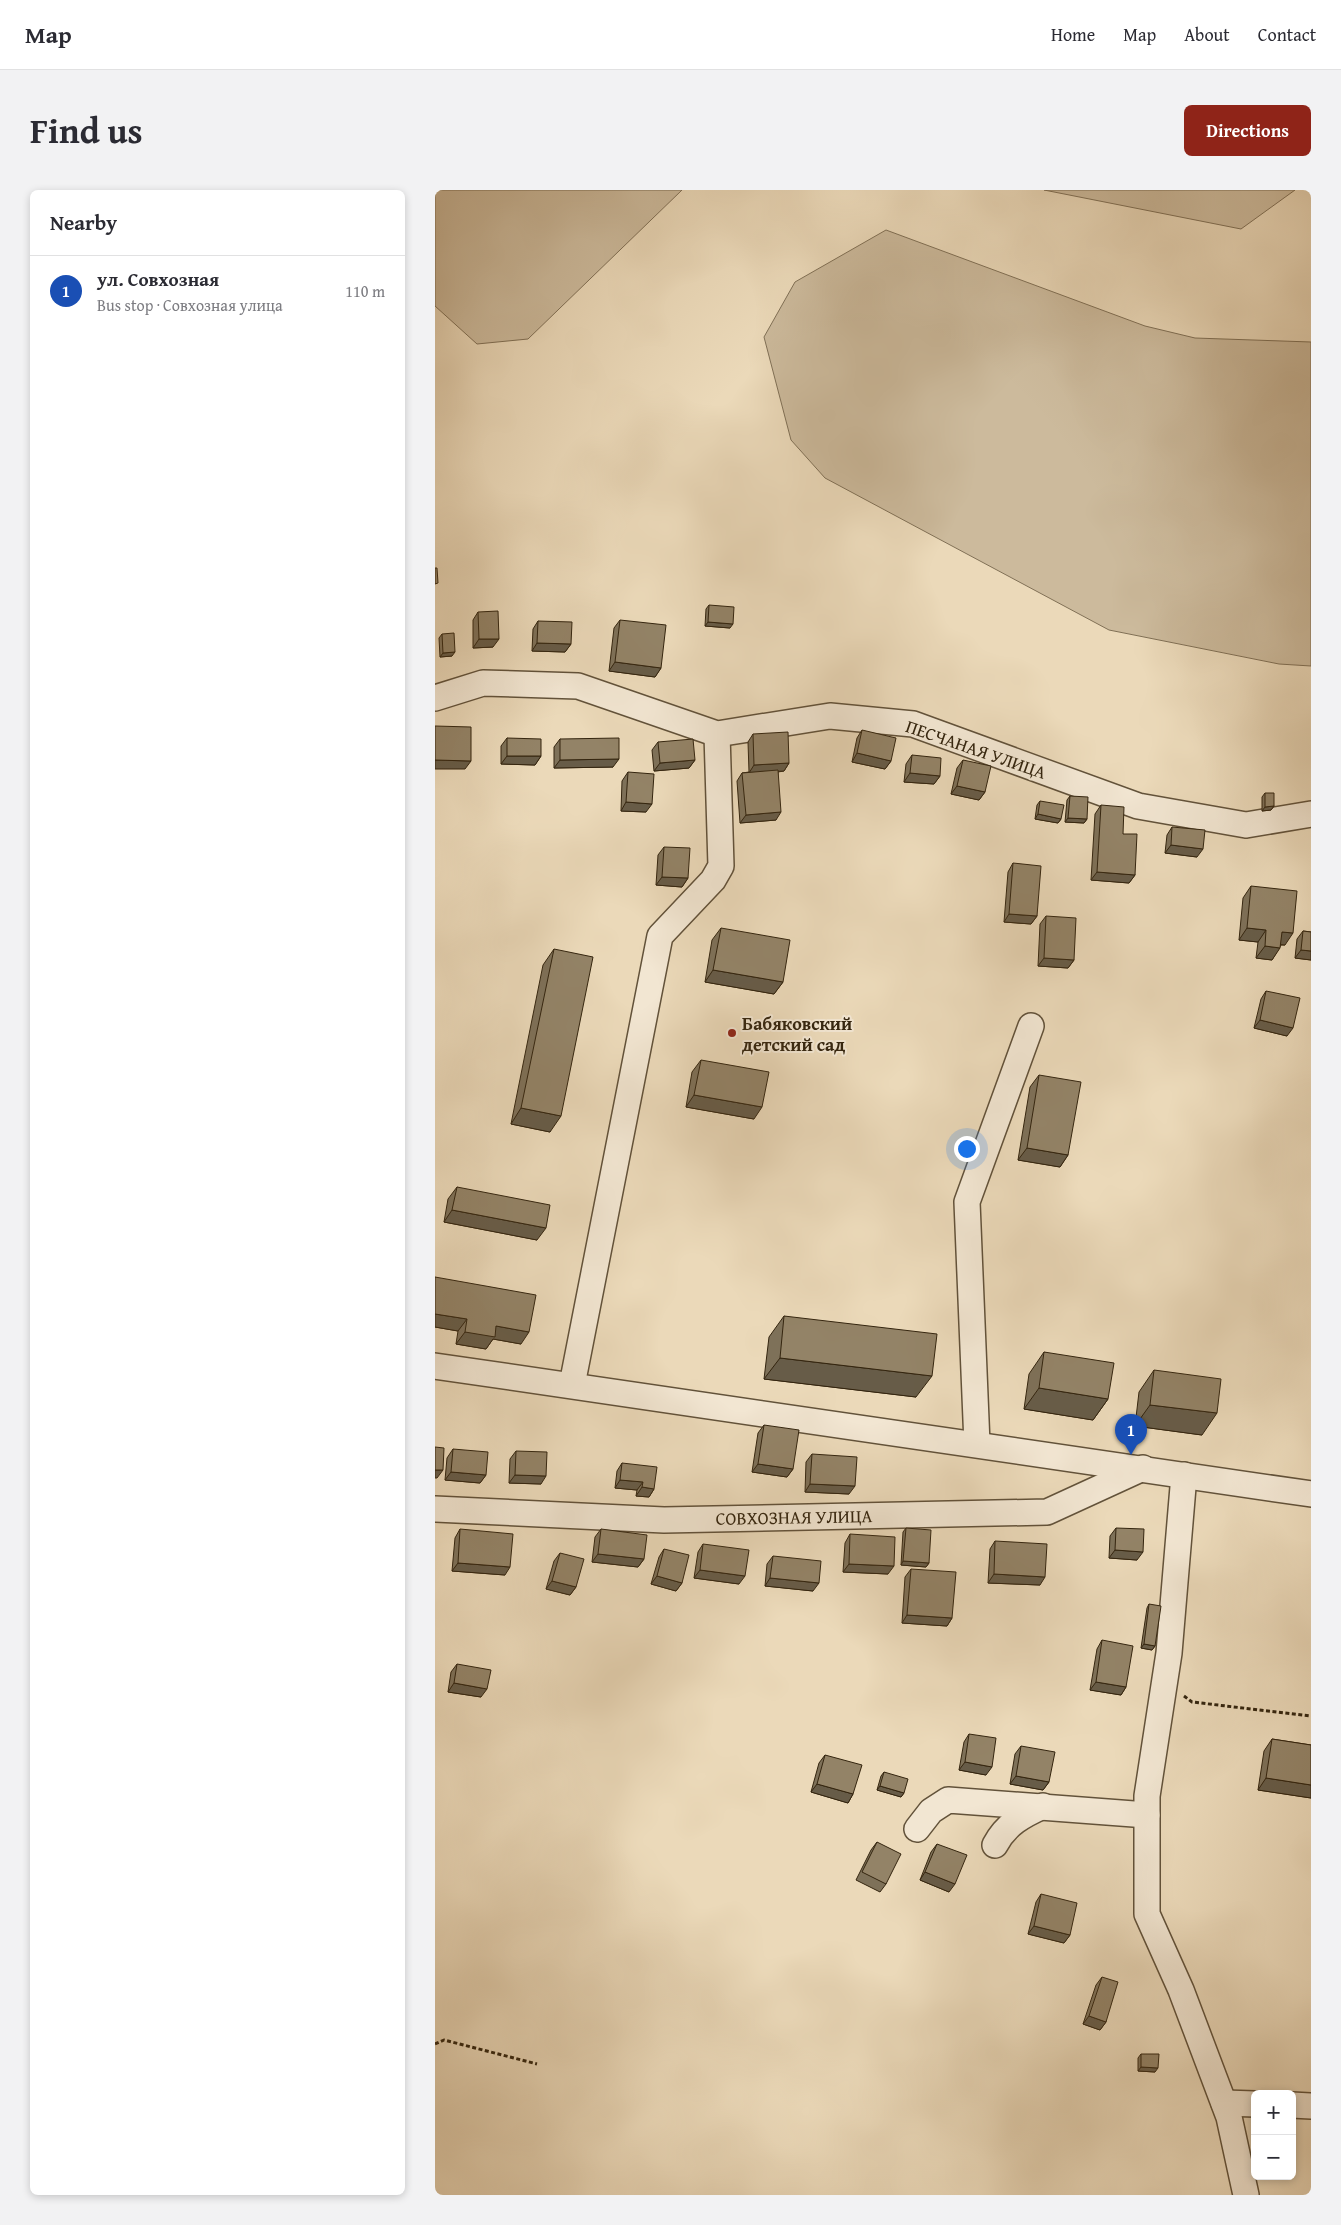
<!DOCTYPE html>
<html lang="en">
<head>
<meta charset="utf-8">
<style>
  :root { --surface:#fff; --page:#f2f2f3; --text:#2b2b33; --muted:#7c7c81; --line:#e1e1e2; --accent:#8f2418 }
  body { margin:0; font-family:"Gentium Book Plus",serif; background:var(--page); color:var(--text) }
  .controls { position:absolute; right:15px; bottom:15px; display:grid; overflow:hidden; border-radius:8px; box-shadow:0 2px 8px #0003 }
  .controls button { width:45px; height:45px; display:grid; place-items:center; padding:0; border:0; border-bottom:1px solid var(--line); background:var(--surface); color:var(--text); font:25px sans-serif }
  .you { position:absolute; left:531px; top:958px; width:18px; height:18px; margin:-12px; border:4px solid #fff; border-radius:50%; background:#1a73e8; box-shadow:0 0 0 8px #1a73e833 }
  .badge { display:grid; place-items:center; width:32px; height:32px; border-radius:50%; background:var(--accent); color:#fff; font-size:16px; font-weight:700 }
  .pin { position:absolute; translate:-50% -41px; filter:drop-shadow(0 1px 2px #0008) }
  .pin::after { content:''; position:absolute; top:26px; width:18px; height:15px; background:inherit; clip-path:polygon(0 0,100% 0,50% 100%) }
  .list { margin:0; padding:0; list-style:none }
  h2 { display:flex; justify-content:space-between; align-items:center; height:65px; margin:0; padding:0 20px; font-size:21px }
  h2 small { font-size:16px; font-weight:400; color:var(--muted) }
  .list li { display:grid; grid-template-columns:32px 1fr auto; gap:15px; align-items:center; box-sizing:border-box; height:70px; padding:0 20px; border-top:1px solid var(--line) }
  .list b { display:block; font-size:19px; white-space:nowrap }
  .list p { margin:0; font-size:16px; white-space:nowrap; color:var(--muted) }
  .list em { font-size:16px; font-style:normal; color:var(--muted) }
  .map { position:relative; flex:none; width:876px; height:2005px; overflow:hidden; border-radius:8px }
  header { display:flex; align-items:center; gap:30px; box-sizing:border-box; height:70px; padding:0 25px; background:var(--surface); border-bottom:1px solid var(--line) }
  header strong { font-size:24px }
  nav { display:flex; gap:28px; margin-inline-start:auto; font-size:18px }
  .intro { display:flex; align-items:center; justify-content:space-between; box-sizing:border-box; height:120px; padding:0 30px }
  h1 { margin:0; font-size:35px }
  .button { padding:12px 22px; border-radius:8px; background:var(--accent); color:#fff; font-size:18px; font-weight:700 }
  main { display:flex; gap:30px; padding:0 30px }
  aside { flex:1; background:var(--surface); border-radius:8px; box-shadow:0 2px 8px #0003 }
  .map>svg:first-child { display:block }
  .green { fill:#ccba9c; stroke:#807056 }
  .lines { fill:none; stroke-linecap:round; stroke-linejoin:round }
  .street-casing { stroke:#62523a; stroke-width:28 }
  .path { stroke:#34250f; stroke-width:3; stroke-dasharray:4 2.5; stroke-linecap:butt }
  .street { stroke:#f2e6d2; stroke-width:25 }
  .wall { fill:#7e7159; stroke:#34250f }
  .shaded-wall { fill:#675c48; stroke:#34250f }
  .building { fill:#938367; stroke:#34250f }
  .poi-dot { fill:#8f2418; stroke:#f2e6d2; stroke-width:2 }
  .labels { text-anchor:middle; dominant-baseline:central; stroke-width:4; stroke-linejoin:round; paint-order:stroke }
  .street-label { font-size:18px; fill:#34250f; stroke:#f2e6d2 }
  .poi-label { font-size:18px; font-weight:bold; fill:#34250f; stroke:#f2e6d2; text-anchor:start }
</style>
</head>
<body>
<header>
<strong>Map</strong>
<nav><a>Home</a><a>Map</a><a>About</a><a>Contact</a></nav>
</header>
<div class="intro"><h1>Find us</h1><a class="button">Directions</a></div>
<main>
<aside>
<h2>Nearby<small></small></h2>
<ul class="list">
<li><span class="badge" style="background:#1a4fb4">1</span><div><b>ул. Совхозная</b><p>Bus stop · Совхозная улица</p></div><em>110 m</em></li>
</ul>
</aside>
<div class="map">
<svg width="876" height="2005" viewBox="0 0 876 2005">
  <rect width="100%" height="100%" fill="#ebd9b9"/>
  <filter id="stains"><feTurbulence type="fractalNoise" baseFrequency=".004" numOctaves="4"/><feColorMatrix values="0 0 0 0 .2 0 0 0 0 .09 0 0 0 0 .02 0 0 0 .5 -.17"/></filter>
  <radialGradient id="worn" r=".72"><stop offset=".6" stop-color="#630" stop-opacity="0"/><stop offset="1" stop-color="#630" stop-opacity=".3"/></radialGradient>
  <g class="green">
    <path d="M0,0H247L93,149L42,154L0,116Z"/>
    <path d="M609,0H860L806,39Z"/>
    <path d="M451,40L710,136L760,148L876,152V476L844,474L674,440L390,288L356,250L329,147L360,92Z"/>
  </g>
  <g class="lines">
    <g class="street-casing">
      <g id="street">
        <path d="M0,508L48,493L143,496L282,544L395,526L478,534L703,616L811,635L876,624"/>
        <path d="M0,1176L876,1304"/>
        <path d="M137,1195L225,746L278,690L286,676L282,544"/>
        <path d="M542,1254L532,1012L596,836"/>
        <path d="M749,1285L734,1463L712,1606V1724L746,1800L794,1927L811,2005"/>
        <path d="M0,1319L229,1330L612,1322L708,1278"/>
        <path d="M482,1639L496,1621L513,1610L712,1625"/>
        <path d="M560,1655C571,1634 588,1625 608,1616"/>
        <path d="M789,1913L820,1914"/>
        <path d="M857,1915L876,1916"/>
      </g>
    </g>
    <g class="path">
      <path d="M749,1506L757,1512L876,1526"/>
      <path d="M0,1854L9,1850L102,1874"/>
    </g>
    <use href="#street" class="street"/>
  </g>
  <g class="wall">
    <path d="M274,415L295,438L270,436L271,419Z"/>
    <path d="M43,422L58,457L38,458V430Z"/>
    <path d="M185,430L226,478L220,487L174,481L179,438Z"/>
    <path d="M103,431L136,454L130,462L97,461L98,439Z"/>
    <path d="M7,444L17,466L5,467L4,448Z"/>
    <path d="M427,540L456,571L450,579L417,572L422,548Z"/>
    <path d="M318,544L354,573L349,581L343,582L341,630L305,633L302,591L307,583L314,582L313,552Z"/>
    <path d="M72,548L106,566L100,575L66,574V556Z"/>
    <path d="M125,549L178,577L119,578V557Z"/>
    <path d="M223,552L260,570L254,578L219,581L217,560Z"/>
    <path d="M477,565L505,586L499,594L469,592L471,574Z"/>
    <path d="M528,570L550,602L544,610L516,604L522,578Z"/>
    <path d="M193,582L211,622L186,621L187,591Z"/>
    <path d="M830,603L839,616L836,620L827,621V607Z"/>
    <path d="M635,606L652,629L649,633L630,632L632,610Z"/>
    <path d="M605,611L626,629L623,633L600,629L602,615Z"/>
    <path d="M666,615L688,644L700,685L694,693L656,690L660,624Z"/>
    <path d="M737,637L762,667L730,663L732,645Z"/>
    <path d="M229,657L253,688L247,697L221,695L223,665Z"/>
    <path d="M578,673L602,726L596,734L569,732L573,682Z"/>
    <path d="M816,696L850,755H846L837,770L821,768L823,752L804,750L808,708Z"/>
    <path d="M611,726L639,770L633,778L603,776L605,734Z"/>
    <path d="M286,738L348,792L339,804L270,792L277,750Z"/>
    <path d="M868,741L876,742V770L860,768L862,749Z"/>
    <path d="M119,759L115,942L76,934L108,775Z"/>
    <path d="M831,801L852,846L819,838L826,809Z"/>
    <path d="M266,870L319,929L251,917L257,882Z"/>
    <path d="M604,885L633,965L625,977L583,970L595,897Z"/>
    <path d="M22,997L102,1050L9,1032L13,1009Z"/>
    <path d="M0,1087L86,1154L58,1149L51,1159L21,1154L23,1141L0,1137Z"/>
    <path d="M349,1126L481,1207L329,1189L334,1147Z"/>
    <path d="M609,1162L673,1209L658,1230L589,1219L594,1184Z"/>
    <path d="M719,1180L767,1245L700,1236L704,1202Z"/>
    <path d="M329,1235L358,1279L352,1287L317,1282L323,1243Z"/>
    <path d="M18,1259L51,1285L45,1293L10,1290L12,1268Z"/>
    <path d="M81,1261L106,1294L74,1293L75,1269Z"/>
    <path d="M377,1264L414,1304L370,1302L371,1272Z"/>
    <path d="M187,1273L219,1299L214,1307L201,1306L202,1300L180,1298L182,1281Z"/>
    <path d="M471,1338L494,1373L491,1377L466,1375L468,1342Z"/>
    <path d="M681,1338L702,1370L674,1368L675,1346Z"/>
    <path d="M25,1339L70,1385L17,1381L20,1348Z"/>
    <path d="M166,1339L209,1369L203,1377L157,1372L160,1347Z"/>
    <path d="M415,1344L453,1384L408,1382L410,1353Z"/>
    <path d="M560,1351L605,1395L553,1393L555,1359Z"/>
    <path d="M268,1354L304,1394L259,1388L263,1362Z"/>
    <path d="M229,1359L247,1393L241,1401L216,1394L224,1367Z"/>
    <path d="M125,1363L141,1397L135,1405L111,1399L119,1371Z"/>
    <path d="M338,1366L378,1401L330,1396L332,1374Z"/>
    <path d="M476,1379L517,1428L512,1436L467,1433L470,1387Z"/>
    <path d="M714,1414L720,1456L717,1460L706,1458L712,1418Z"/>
    <path d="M667,1450L691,1497L686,1505L655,1500L662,1459Z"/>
    <path d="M22,1474L46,1507L13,1502L16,1482Z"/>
    <path d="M534,1544L551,1585L524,1580L529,1552Z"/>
    <path d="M837,1549L876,1555V1608L823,1600L829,1561Z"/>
    <path d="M586,1556L614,1592L608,1600L575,1594L580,1564Z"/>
    <path d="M390,1565L418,1604L413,1613L376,1602L384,1573Z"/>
    <path d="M449,1582L469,1603L466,1607L442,1600L446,1586Z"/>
    <path d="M442,1652L451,1694L445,1702L421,1690L436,1660Z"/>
    <path d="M502,1654L514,1702L485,1690L496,1662Z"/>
    <path d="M606,1704L635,1745L629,1753L593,1744L601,1712Z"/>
    <path d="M667,1787L671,1832L665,1840L648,1834L661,1795Z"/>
    <path d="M706,1864L720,1882L703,1881V1868Z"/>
  </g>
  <g class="shaded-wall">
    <path d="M273,432L298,434L295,438L270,436Z"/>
    <path d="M44,449H64L58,457L38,458Z"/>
    <path d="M102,453L136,454L130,462L97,461Z"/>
    <path d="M20,462L17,466L5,467L8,463Z"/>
    <path d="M180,472L226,478L220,487L174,481Z"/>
    <path d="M422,563L456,571L450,579L417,572Z"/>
    <path d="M72,566H106L100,575L66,574Z"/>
    <path d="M184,569L178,577L119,578L125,570Z"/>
    <path d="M0,570L36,571L30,579H0Z"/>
    <path d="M260,570L254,578L219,581L225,573Z"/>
    <path d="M354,573L349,581L314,583L319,575Z"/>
    <path d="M475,583L505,586L499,594L469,592Z"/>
    <path d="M522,596L550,602L544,610L516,604Z"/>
    <path d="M191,612L217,614L211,622L186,621Z"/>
    <path d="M839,616L836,620L827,621L830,617Z"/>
    <path d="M346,622L341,630L305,633L311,625Z"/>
    <path d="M603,624L626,629L623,633L600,629Z"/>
    <path d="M633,628L652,629L649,633L630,632Z"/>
    <path d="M736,655L768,659L762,667L730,663Z"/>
    <path d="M662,682L700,685L694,693L656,690Z"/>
    <path d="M227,687L253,688L247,697L221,695Z"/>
    <path d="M574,724L602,726L596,734L569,732Z"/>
    <path d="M812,738L831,740L823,752L804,750Z"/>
    <path d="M847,742L858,743L850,755L838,754Z"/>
    <path d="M830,756L845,758L837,770L821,768Z"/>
    <path d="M866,760L876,761V770L860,768Z"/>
    <path d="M609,768L639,770L633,778L603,776Z"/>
    <path d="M278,780L348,792L339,804L270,792Z"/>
    <path d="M825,830L858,838L852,846L819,838Z"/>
    <path d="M259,905L327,917L319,929L251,917Z"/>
    <path d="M86,918L126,926L115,942L76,934Z"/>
    <path d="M592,958L633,965L625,977L583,970Z"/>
    <path d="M17,1020L111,1038L102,1050L9,1032Z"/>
    <path d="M0,1124L32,1129L23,1141L0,1137Z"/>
    <path d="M61,1136L94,1142L86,1154L58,1149L51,1159L21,1154L30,1142Z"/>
    <path d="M345,1168L497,1186L481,1207L329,1189Z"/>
    <path d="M604,1198L673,1209L658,1230L589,1219Z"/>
    <path d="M715,1215L782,1223L767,1245L700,1236Z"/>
    <path d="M323,1274L358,1279L352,1287L317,1282Z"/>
    <path d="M0,1280H8L2,1288H0Z"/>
    <path d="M16,1282L51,1285L45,1293L10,1290Z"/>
    <path d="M80,1285L111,1286L106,1294L74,1293Z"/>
    <path d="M185,1290L208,1292L202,1300L180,1298Z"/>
    <path d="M375,1294L420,1296L414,1304L370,1302Z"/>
    <path d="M207,1297L219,1299L214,1307L201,1306Z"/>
    <path d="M680,1360L708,1362L702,1370L674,1368Z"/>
    <path d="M163,1364L209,1369L203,1377L157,1372Z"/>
    <path d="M468,1371L494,1373L491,1377L466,1375Z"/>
    <path d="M23,1373L75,1377L70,1385L17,1381Z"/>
    <path d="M414,1374L459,1376L453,1384L408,1382Z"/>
    <path d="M265,1380L310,1386L304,1394L259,1388Z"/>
    <path d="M559,1384L610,1387L605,1395L553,1393Z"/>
    <path d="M222,1386L247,1393L241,1401L216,1394Z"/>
    <path d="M335,1388L384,1393L378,1401L330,1396Z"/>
    <path d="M117,1391L141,1397L135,1405L111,1399Z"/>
    <path d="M472,1425L517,1428L512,1436L467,1433Z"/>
    <path d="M709,1454L720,1456L717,1460L706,1458Z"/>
    <path d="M661,1492L691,1497L686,1505L655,1500Z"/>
    <path d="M19,1493L52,1499L46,1507L13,1502Z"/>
    <path d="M530,1572L557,1577L551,1585L524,1580Z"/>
    <path d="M581,1586L614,1592L608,1600L575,1594Z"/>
    <path d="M831,1588L876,1595V1608L823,1600Z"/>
    <path d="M382,1594L418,1604L413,1613L376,1602Z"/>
    <path d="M445,1596L469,1603L466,1607L442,1600Z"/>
    <path d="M490,1682L520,1694L514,1702L485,1690Z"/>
    <path d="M599,1736L635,1745L629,1753L593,1744Z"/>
    <path d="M654,1826L671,1832L665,1840L648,1834Z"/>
    <path d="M706,1877L723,1878L720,1882L703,1881Z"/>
  </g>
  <g class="building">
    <path d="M0,378H2L3,393L0,394Z"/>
    <path d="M274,415L299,417L298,434L273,432Z"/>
    <path d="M63,421L64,449H44L43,422Z"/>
    <path d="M185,430L231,435L226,478L180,472Z"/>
    <path d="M103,431L137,432L136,454L102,453Z"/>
    <path d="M19,443L20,462L8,463L7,444Z"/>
    <path d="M0,536L36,537V571L0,570Z"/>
    <path d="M427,540L461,548L456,571L422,563Z"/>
    <path d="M353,542L354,573L319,575L318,544Z"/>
    <path d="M72,548L106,549V566H72Z"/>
    <path d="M184,548V569L125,570V549Z"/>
    <path d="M258,549L260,570L225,573L223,552Z"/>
    <path d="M477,565L506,568L505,586L475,583Z"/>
    <path d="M528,570L556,576L550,602L522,596Z"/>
    <path d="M343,580L346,622L311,625L307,583Z"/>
    <path d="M193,582L219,584L217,614L191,612Z"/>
    <path d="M830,603H839V616L830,617Z"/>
    <path d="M635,606L653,607L652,629L633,628Z"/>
    <path d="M605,611L629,615L626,629L603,624Z"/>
    <path d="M666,615L689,617L688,644H702L700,685L662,682Z"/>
    <path d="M737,637L770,640L768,659L736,655Z"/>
    <path d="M229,657L255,658L253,688L227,687Z"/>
    <path d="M578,673L606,676L602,726L574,724Z"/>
    <path d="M816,696L862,701L858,743L847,742L845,758L830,756L831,740L812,738Z"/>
    <path d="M611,726L641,728L639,770L609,768Z"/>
    <path d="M286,738L355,750L348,792L278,780Z"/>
    <path d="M868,741L876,742V761L866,760Z"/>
    <path d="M119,759L158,767L126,926L86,918Z"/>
    <path d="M831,801L865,808L858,838L825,830Z"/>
    <path d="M266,870L334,882L327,917L259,905Z"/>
    <path d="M604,885L646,892L633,965L592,958Z"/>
    <path d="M22,997L115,1015L111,1038L17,1020Z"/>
    <path d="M0,1087L101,1105L94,1142L61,1136L60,1147L30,1142L32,1129L0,1124Z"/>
    <path d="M349,1126L502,1144L497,1186L345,1168Z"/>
    <path d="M609,1162L679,1173L673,1209L604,1198Z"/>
    <path d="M719,1180L786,1189L782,1223L715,1215Z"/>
    <path d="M329,1235L364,1240L358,1279L323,1274Z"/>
    <path d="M0,1257L9,1258L8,1280H0Z"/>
    <path d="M18,1259L53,1262L51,1285L16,1282Z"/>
    <path d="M81,1261L112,1262L111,1286L80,1285Z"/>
    <path d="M377,1264L422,1267L420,1296L375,1294Z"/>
    <path d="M187,1273L222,1277L219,1299L207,1297L208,1292L185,1290Z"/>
    <path d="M471,1338L496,1340L494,1373L468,1371Z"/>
    <path d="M681,1338L709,1339L708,1362L680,1360Z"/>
    <path d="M25,1339L78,1344L75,1377L23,1373Z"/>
    <path d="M166,1339L212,1345L209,1369L163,1364Z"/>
    <path d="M415,1344L460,1347L459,1376L414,1374Z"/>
    <path d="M560,1351L612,1354L610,1387L559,1384Z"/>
    <path d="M268,1354L314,1360L310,1386L265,1380Z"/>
    <path d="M229,1359L254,1365L247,1393L222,1386Z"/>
    <path d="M125,1363L149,1369L141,1397L117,1391Z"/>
    <path d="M338,1366L386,1371L384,1393L335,1388Z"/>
    <path d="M476,1379L521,1382L517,1428L472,1425Z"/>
    <path d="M714,1414L726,1416L720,1456L709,1454Z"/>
    <path d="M667,1450L698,1456L691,1497L661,1492Z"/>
    <path d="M22,1474L56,1480L52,1499L19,1493Z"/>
    <path d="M534,1544L561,1548L557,1577L530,1572Z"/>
    <path d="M837,1549L876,1555V1595L831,1588Z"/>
    <path d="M586,1556L620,1562L614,1592L581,1586Z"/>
    <path d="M390,1565L427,1575L418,1604L382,1594Z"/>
    <path d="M449,1582L473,1589L469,1603L445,1596Z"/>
    <path d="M442,1652L466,1664L451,1694L427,1682Z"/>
    <path d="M502,1654L532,1665L520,1694L490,1682Z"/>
    <path d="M606,1704L642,1713L635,1745L599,1736Z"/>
    <path d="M667,1787L683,1792L671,1832L654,1826Z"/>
    <path d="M706,1864H724L723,1878L706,1877Z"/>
  </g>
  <circle class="poi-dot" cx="297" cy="843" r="5"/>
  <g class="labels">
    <g class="street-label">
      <text transform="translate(541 559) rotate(19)">ПЕСЧАНАЯ УЛИЦА</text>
      <text transform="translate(359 1327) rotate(-1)">СОВХОЗНАЯ УЛИЦА</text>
    </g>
    <g class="poi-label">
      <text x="307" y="833">Бабяковский<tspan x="307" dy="21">детский сад</tspan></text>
    </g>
  </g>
  <rect width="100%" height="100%" filter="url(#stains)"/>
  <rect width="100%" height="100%" fill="url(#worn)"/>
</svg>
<div class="controls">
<button>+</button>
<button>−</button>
</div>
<div class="you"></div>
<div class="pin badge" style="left:696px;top:1265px;background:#1a4fb4">1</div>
</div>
</main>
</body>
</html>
